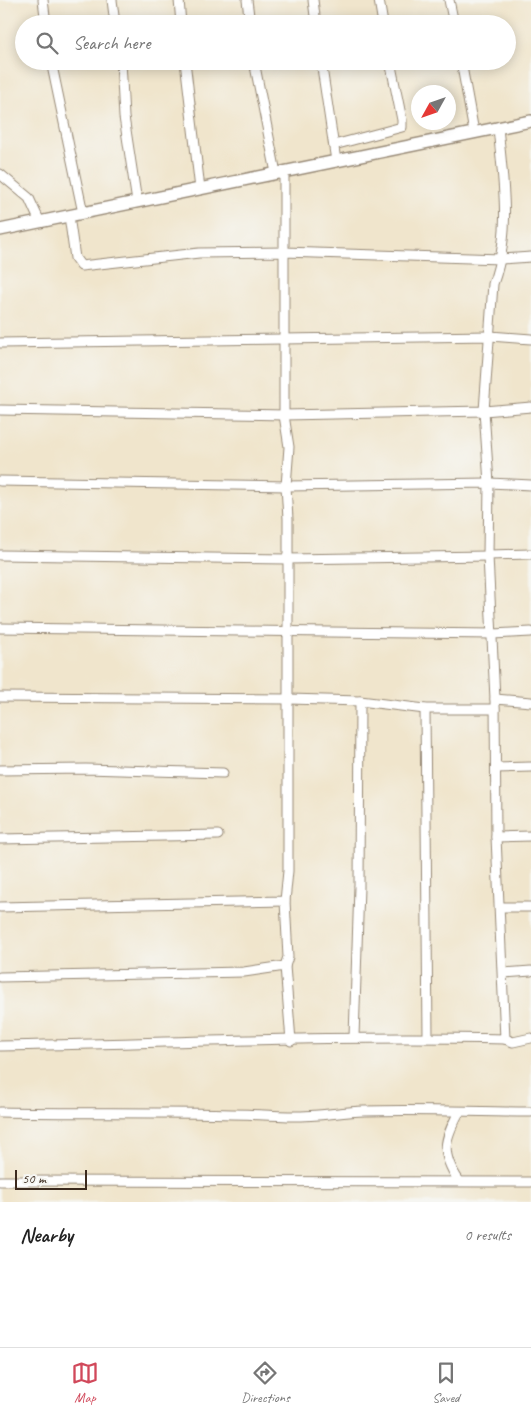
<!DOCTYPE html>
<html lang="en">
<head>
<meta charset="utf-8">
<style>
  :root { --surface:#fff; --page:#f6f6f6; --text:#222; --muted:#767676; --line:#e0e0e0; --accent:#d1495b }
  body { margin:0; font-family:Caveat,sans-serif; background:var(--page); color:var(--text) }
  .compass { position:absolute; left:411px; top:85px; width:45px; height:45px; border-radius:50%; background:var(--surface); box-shadow:0 2px 12px #0003; rotate:230deg }
  .scale { position:absolute; left:15px; bottom:12px; width:72px; box-sizing:border-box; padding-left:5px; border:2px solid #3b2a1e; border-top:0; font-size:14px; line-height:18px; white-space:nowrap; color:#3b2a1e; -webkit-text-stroke:4px #f6f6f2; paint-order:stroke }
  .list { margin:0; padding:0; list-style:none }
  h2 { display:flex; justify-content:space-between; align-items:center; height:65px; margin:0; padding:0 20px; font-size:21px }
  h2 small { font-size:16px; font-weight:400; color:var(--muted) }
  .icon { flex:none; width:28px; height:28px; fill:none; stroke:currentColor; stroke-width:2; stroke-linecap:round; stroke-linejoin:round }
  .map { position:relative; flex:none; width:531px; height:1202px; overflow:hidden }
  .search { position:absolute; background:var(--surface); box-shadow:0 2px 12px #0003; left:15px; right:15px; top:15px; height:55px; display:flex; align-items:center; gap:12px; box-sizing:border-box; padding:0 18px; border-radius:28px; color:var(--muted); font-size:19px }
  .sheet { height:145px; background:var(--surface) }
  nav { display:flex; justify-content:space-around; align-items:center; box-sizing:border-box; height:70px; border-top:1px solid var(--line); background:var(--surface); font-size:14px; color:var(--muted) }
  nav a { display:grid; justify-items:center; gap:2px }
  nav .on { color:var(--accent) }
  .map>svg:first-child { display:block }
  .lines { fill:none; stroke-linecap:round; stroke-linejoin:round }
  .minor-casing { stroke:#968875; stroke-width:11 }
  .tertiary-casing { stroke:#968875; stroke-width:14 }
  .minor { stroke:#fff; stroke-width:9 }
  .tertiary { stroke:#fff; stroke-width:11 }
</style>
</head>
<body>
<div class="map">
<svg width="531" height="1202" viewBox="0 0 531 1202">
  <rect width="100%" height="100%" fill="#f6f6f2"/>
  <filter id="ink" filterUnits="userSpaceOnUse"><feTurbulence type="fractalNoise" baseFrequency=".02" numOctaves="2"/><feDisplacementMap in="SourceGraphic" scale="10" xChannelSelector="R" yChannelSelector="G"/><feConvolveMatrix kernelMatrix="1 2 1 2 8 2 1 2 1" color-interpolation-filters="sRGB"/></filter>
  <filter id="wash" filterUnits="userSpaceOnUse"><feTurbulence type="fractalNoise" baseFrequency=".0096" numOctaves="4" result="noise"/><feDisplacementMap in="SourceGraphic" scale="20" xChannelSelector="R" yChannelSelector="G"/><feGaussianBlur stdDeviation="1.12" result="paint"/><feColorMatrix in="noise" values="0 0 0 0 0 0 0 0 0 0 0 0 0 0 0 0 0 1.4 0 .05"/><feComposite in="paint" operator="in"/></filter>
  <g filter="url(#wash)">
    <rect width="100%" height="100%" fill="#f0e5cc"/>
  </g>
  <g filter="url(#ink)">
    <g class="lines">
      <g class="minor-casing">
        <g id="minor">
          <path d="M43,0L46,24"/>
          <path d="M112,0L115,24"/>
          <path d="M179,0L181,24"/>
          <path d="M247,0L250,24"/>
          <path d="M313,0L316,24"/>
          <path d="M379,0L383,24"/>
          <path d="M449,0L454,24"/>
          <path d="M51,61L83,213"/>
          <path d="M121,61L124,117L137,202"/>
          <path d="M185,61L200,189"/>
          <path d="M254,61L276,173"/>
          <path d="M321,61L336,161"/>
          <path d="M461,61L474,132"/>
          <path d="M334,145L402,127V120L390,61"/>
          <path d="M0,174L29,198L40,222"/>
          <path d="M69,216L75,258L81,266L199,253L284,252L501,259L531,257"/>
          <path d="M0,343L490,336L531,339"/>
          <path d="M0,410L284,415L484,411L531,407"/>
          <path d="M0,481L286,486L489,483L531,485"/>
          <path d="M0,555L288,559L488,556"/>
          <path d="M489,555L531,554"/>
          <path d="M0,628L493,634L531,632"/>
          <path d="M0,697L289,699L360,701L425,709H495"/>
          <path d="M495,699L531,702"/>
          <path d="M425,709L428,1037"/>
          <path d="M496,768L531,767"/>
          <path d="M0,770L86,769L223,773"/>
          <path d="M496,837L531,836"/>
          <path d="M0,839L218,835"/>
          <path d="M0,907L285,901L288,871V519L286,486L289,447L284,415V171"/>
          <path d="M500,907H531"/>
          <path d="M285,966L291,1041"/>
          <path d="M504,973L531,971"/>
          <path d="M0,977L244,972L285,966L288,957L285,901"/>
          <path d="M354,1037L359,887L360,701"/>
          <path d="M505,1039L513,1042L531,1038"/>
          <path d="M0,1046C168,1043 337,1035 505,1039L496,837L495,699L488,556L489,483L484,411L493,284C512,231 503,183 498,127"/>
          <path d="M0,1112C96,1114 193,1111 288,1116C313,1117 339,1112 364,1111C419,1109 475,1112 531,1112"/>
          <path d="M459,1112C444,1140 440,1153 459,1181"/>
          <path d="M0,1181L531,1182"/>
        </g>
      </g>
      <g class="tertiary-casing">
        <path id="tertiary" d="M0,230L531,121"/>
      </g>
      <use href="#minor" class="minor"/>
      <use href="#tertiary" class="tertiary"/>
    </g>
  </g>
</svg>
<svg class="compass" viewBox="-18 -18 36 36"><path d="M0-13l5 13h-10z" fill="#e53935"/><path d="M0 13l5-13h-10z" fill="#767676"/></svg>
<div class="scale">50 m</div>
<div class="search"><svg class="icon" aria-label="search" viewBox="0 0 24 24"><circle cx="10" cy="10" r="6"/><path d="M15 15l6 6"/></svg>Search here</div>
</div>
<section class="sheet">
<h2>Nearby<small>0 results</small></h2>
<ul class="list">
</ul>
</section>
<nav>
<a class="on"><svg class="icon" aria-label="map" viewBox="0 0 24 24"><path d="M3 6l6-2 6 2 6-2v14l-6 2-6-2-6 2zM9 4v14M15 6v14"/></svg>Map</a>
<a><svg class="icon" aria-label="directions" viewBox="0 0 24 24"><path d="M12 3l9 9-9 9-9-9zM9 14v-3h6M13 9l2 2-2 2"/></svg>Directions</a>
<a><svg class="icon" aria-label="saved" viewBox="0 0 24 24"><path d="M7 4h10v16l-5-4-5 4z"/></svg>Saved</a>
</nav>
</body>
</html>
